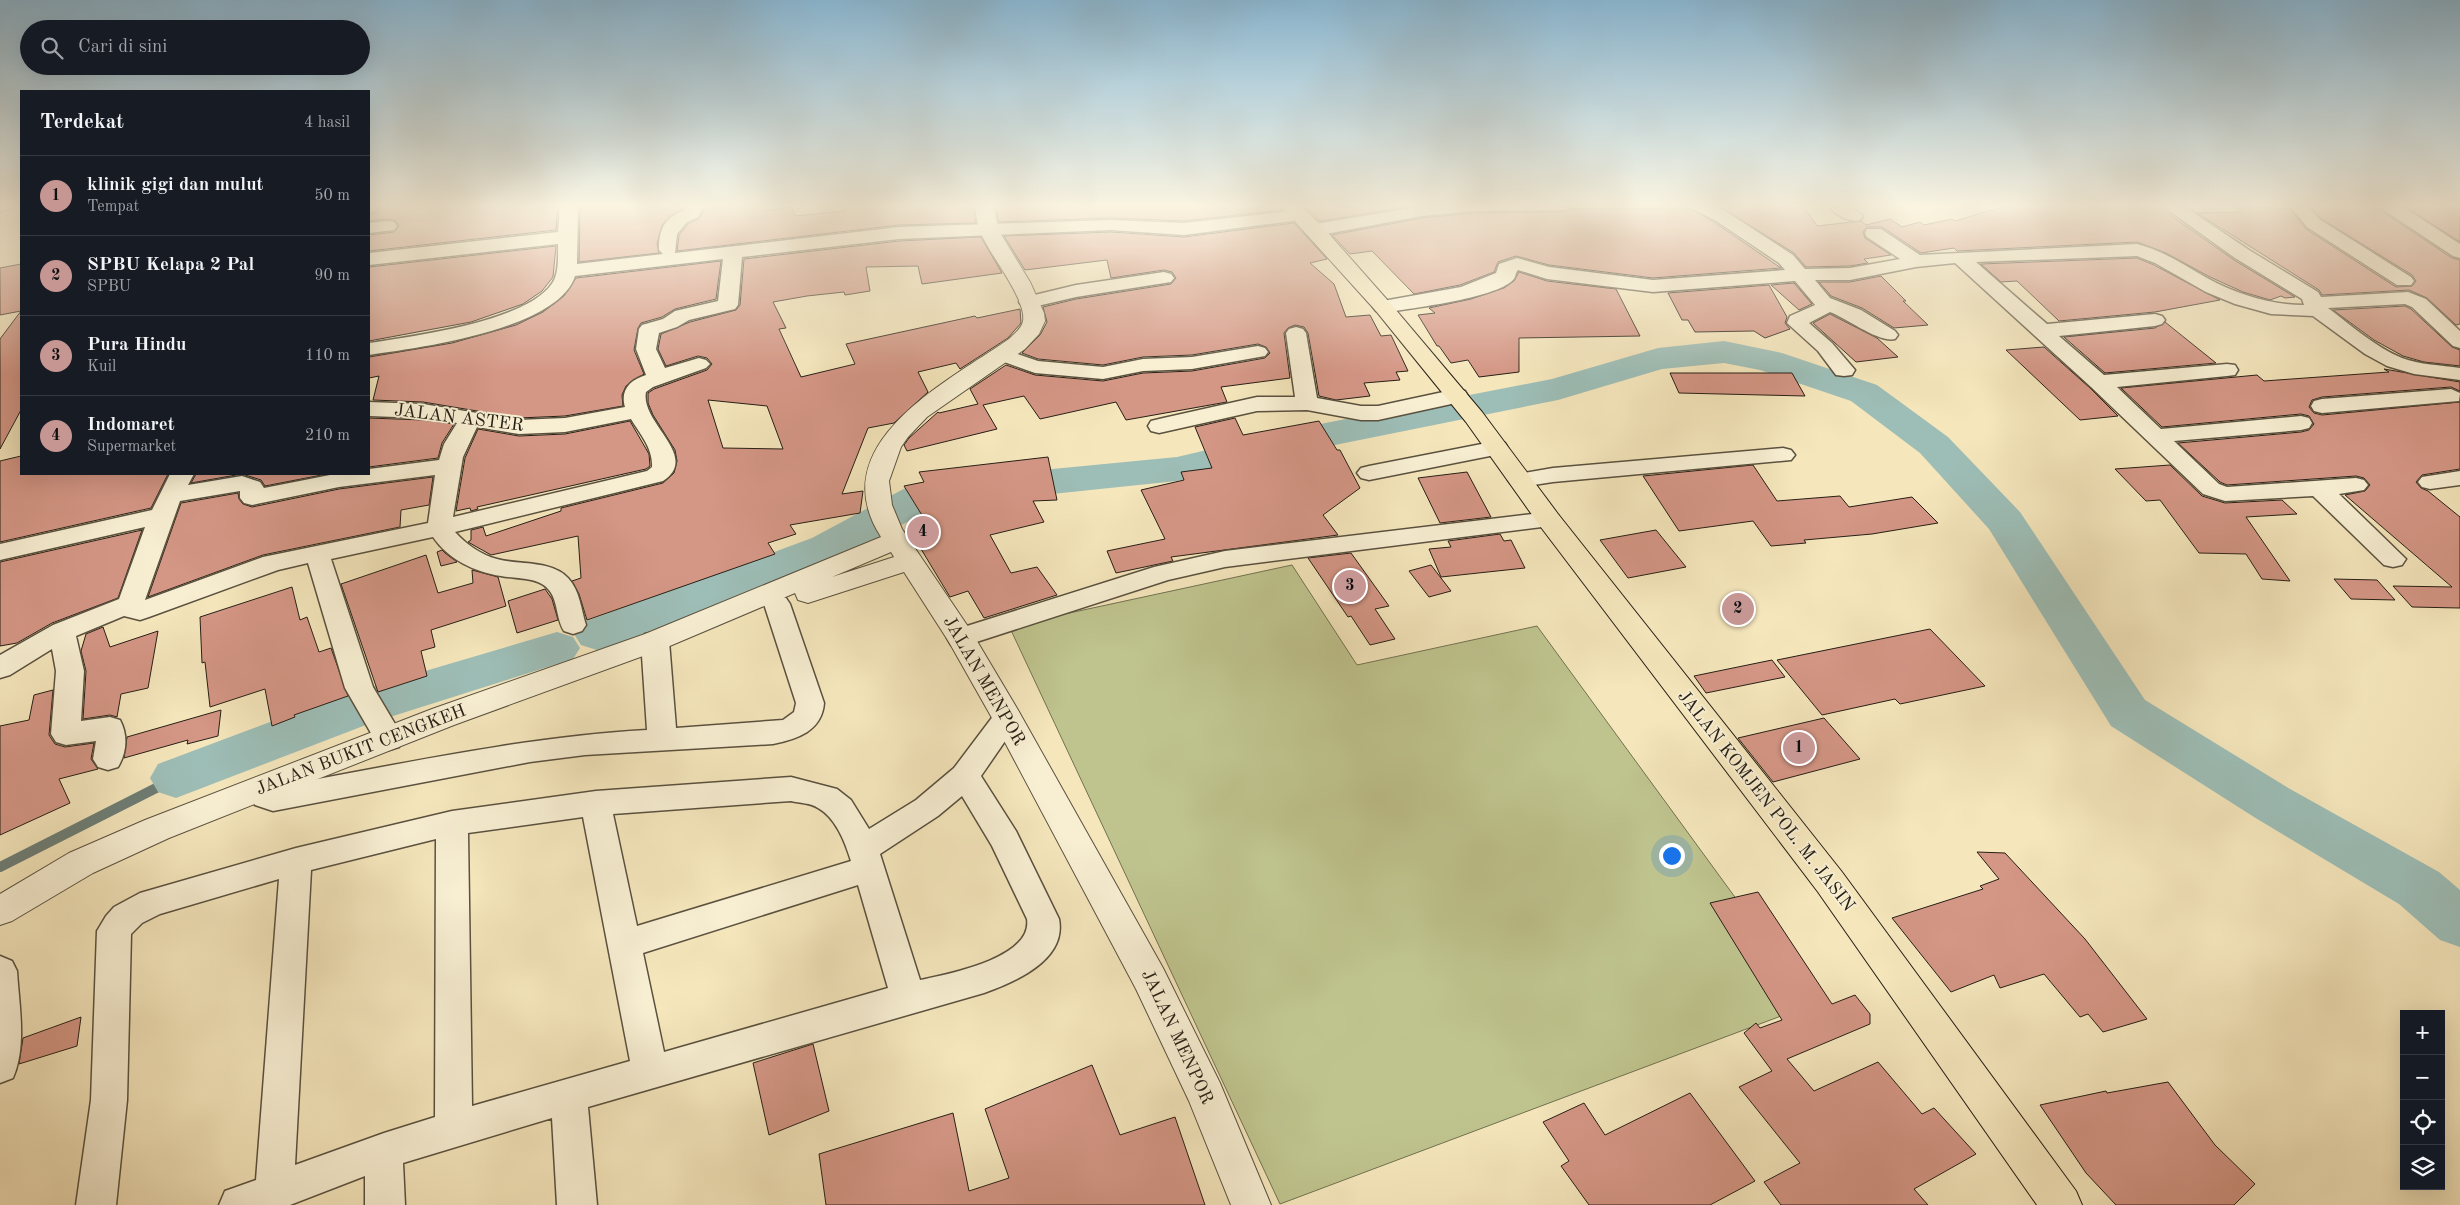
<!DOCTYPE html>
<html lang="id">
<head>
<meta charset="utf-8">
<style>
  :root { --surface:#171b24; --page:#242831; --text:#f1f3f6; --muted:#9ea1a6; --line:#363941; --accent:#c59692 }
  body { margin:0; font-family:"Old Standard TT",serif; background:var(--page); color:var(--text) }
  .controls { position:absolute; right:15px; bottom:15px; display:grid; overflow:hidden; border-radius:0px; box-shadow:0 5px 20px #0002 }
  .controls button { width:45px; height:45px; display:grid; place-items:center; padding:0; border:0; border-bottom:1px solid var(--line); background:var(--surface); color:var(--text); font:25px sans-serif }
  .you { position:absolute; left:1671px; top:855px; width:18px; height:18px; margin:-12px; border:4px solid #fff; border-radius:50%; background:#1a73e8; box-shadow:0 0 0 8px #1a73e833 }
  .badge { display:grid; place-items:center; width:32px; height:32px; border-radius:50%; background:var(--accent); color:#111; font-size:16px; font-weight:700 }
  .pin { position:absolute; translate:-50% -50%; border:2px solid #fff; box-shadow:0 1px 5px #0006 }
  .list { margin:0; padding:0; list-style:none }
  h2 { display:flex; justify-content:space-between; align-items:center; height:65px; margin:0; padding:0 20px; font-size:21px }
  h2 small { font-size:16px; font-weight:400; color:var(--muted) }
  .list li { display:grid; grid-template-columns:32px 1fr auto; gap:15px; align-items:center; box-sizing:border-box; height:80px; padding:0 20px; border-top:1px solid var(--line) }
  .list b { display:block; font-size:19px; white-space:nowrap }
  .list p { margin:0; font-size:16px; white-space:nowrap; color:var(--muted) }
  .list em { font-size:16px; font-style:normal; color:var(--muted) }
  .icon { flex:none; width:28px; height:28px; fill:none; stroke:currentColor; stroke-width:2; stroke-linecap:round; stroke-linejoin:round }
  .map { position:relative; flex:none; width:2460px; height:1205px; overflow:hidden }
  .search { position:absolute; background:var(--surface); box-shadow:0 5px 20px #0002; left:20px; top:20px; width:350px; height:55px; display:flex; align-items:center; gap:12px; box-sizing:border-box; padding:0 18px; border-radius:28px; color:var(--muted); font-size:19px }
  .panel { position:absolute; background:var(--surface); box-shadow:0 5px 20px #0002; left:20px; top:90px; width:350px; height:385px; border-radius:0px }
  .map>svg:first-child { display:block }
  .green { fill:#bfc48e; stroke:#727252 }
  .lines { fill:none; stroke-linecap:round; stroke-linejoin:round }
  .stream-far1 { stroke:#6d7e76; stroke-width:8 }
  .stream { stroke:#6d7e76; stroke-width:10 }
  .river { fill:#9dbeb7; fill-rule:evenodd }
  .building { fill:#d49685; stroke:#261f15; fill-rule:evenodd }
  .service-casing { stroke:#5a513f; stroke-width:2 }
  .minor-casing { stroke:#5a513f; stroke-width:3 }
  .tertiary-casing { stroke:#5a513f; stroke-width:2 }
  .primary-casing { stroke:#261f15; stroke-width:2 }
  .service { fill:#f8efd3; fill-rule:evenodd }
  .minor { fill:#f8efd3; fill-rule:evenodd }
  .tertiary { fill:#f8efd3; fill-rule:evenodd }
  .primary { fill:#f5e6bc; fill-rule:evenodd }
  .labels { text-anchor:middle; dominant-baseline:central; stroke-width:4; stroke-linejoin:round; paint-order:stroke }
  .street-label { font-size:18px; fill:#261f15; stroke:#f8efd3 }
</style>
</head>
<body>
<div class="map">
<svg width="2460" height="1205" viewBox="0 0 2460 1205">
  <rect width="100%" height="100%" fill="#f5e6bc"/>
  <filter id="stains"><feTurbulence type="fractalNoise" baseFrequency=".004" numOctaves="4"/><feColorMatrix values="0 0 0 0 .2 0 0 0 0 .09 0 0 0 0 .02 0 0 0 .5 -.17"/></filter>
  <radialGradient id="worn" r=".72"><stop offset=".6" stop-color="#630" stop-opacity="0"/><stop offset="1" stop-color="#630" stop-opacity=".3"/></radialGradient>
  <path class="green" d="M1292,565L1357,665L1537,626L1813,1004L1280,1204L1009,626Z"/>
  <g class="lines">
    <path class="stream-far1" d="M167,782L176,778"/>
    <path class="stream" d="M0,867L170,781"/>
    <g class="river">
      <path d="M1724,341L1782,353L1877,385L1948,437L2020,512L2145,700L2290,789L2439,872L2460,890V947L2440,940L2399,904L2254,817L2111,726L1989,529L1920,453L1851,401L1760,370L1724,363L1662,369L1558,400L1310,450L1177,481L936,506L842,558L613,645L597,650L581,645L574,634L581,623L812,538L911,485L926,481L1177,457L1310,426L1552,379L1658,348Z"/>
      <path d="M557,632L573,637L580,648L573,659L371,723L176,798L158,792L150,778L158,764L337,697Z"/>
    </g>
  </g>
  <g class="building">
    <path d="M380,205H558L556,230L369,251V235L394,232L399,226L396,221L388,219L369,221L370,214L377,212Z"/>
    <path d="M580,205H684L683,209L670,216L662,225L657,243L659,253L579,262Z"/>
    <path d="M706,205H765V211L792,207L795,216L844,211L841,205H973L976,223L899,225L677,251L679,235L688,224L700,218Z"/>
    <path d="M995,205H1278L1282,210L1184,221L1111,218L999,222Z"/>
    <path d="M1303,205H1408L1409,207L1320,221Z"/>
    <path d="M1717,205H1803L1817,226L1861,221L1866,225L1890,219L1902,227L1920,222L1924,225L1952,219L1955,221L1988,211L2019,205H2156L2234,260L2295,297L2285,298L2281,296L2270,300L2243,292L2208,276L2166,253L2137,242L1957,251L1954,248L1921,253L1882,227H1867L1863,232L1865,238L1891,255L1864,259L1868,263L1850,266L1806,267L1794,253Z"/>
    <path d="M2309,205H2380L2383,212L2452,258L2460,260V324L2456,325L2427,298L2409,290L2322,295L2319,290L2197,213L2241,212L2234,206L2290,209L2306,229L2396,287L2412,286L2416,281L2412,275L2320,218Z"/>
    <path d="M2403,205H2460V242Z"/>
    <path d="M1690,208L1714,222L1781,268L1653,278L1549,265L1516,256L1498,262L1494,272L1460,285L1414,294L1372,251L1350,254L1332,235L1422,218L1474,213L1563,212L1572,209Z"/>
    <path d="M1294,223L1327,259L1310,263L1334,284L1346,317L1370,315L1381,336L1391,335L1408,371L1396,372L1400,380L1364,383L1370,396L1336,400L1319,396L1308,333L1304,327L1295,325L1288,328L1284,333L1290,378L1221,387L1227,402L1126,420L1116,402L1040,419L1024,396L983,405L997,429L907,451L904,445L909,438L938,412L939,413L978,404L970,389L1006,365L1035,375L1103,381L1143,373L1192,371L1265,358L1270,353L1266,347L1258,344L1192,355L1143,357L1103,365L1038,359L1022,353L1040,335L1047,322L1043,307L1076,299L1171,284L1176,278L1172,272L1164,270L1111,278L1107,260L1025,270L1004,236L1111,232L1184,237Z"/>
    <path d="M981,237L1002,273L922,284L918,266L866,267L870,291L845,295L844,292L807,296L773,302L786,328L779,329L801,377L855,364L846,344L975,316L977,318L1020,309L1021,323L1008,338L960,369L956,363L918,372L928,392L894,423L868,428L842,494L863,491L860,513L790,525L796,534L768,543L775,554L587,620L579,594L572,581L581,578L578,536L491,555L468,542L471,540V530L483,527L486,536L561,511V508L663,483L674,473L677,461L675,450L653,415L648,403V393L654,389L707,370L712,364L707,358L698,356L666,366L658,349L661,334L690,322L736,310L740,305L744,259L899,241ZM708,400L767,406L783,449L723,448Z"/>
    <path d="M556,246L553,277L542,291L523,304L471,322L369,341V267Z"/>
    <path d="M2137,258L2154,265L2220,300L2155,312L2059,321L2017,281L2001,282L1981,264Z"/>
    <path d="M721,261L716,299L675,309L662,317L641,323L638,328L634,350L644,374L626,386L622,395L623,406L565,416L519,418L423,402L373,400L379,376L369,378V357L452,343L516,325L543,312L564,296L576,278Z"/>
    <path d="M21,264V410L0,449V339L21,311L0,315V268Z"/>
    <path d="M1519,272L1547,281L1616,289L1640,336L1519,338V372L1479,377L1468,360L1451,363L1439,346H1437L1418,315L1435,313L1429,308L1471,299L1504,288L1514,281Z"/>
    <path d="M1881,276L1906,301H1903L1928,325L1894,328L1862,308L1831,296L1819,282H1850Z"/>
    <path d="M1794,283L1812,304L1799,310L1771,285Z"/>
    <path d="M1769,285L1787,317L1785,323L1790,329L1765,338L1754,331L1695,332L1688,320H1682L1668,293Z"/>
    <path d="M2405,306L2411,309L2452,347L2460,350V366L2424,362L2403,356L2374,340L2333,310Z"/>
    <path d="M1830,314L1877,338L1898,357L1856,362L1813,323Z"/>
    <path d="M2165,322L2216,363L2105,373L2064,337L2155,328Z"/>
    <path d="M2044,347L2090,388L2118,416L2080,420L2006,350Z"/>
    <path d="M2384,369L2460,382V391L2451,387L2322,397L2312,400L2309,407L2314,413L2322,415L2460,402V469L2422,475L2416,482L2421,488L2428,491L2460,517V608L2412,607L2393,586L2452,587L2345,495L2365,491L2370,485L2364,478L2356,476L2227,485L2220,482L2178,443L2301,432L2309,430L2314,424L2309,416L2301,414L2162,427L2121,388L2257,375L2264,381L2389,372Z"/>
    <path d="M1670,373H1792L1805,396L1679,393Z"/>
    <path d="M369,418L423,420L454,424L442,443L438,458L369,467Z"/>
    <path d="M1235,418L1243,435L1319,421L1337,450H1340L1360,488L1323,515L1338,535L1171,557L1173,561L1116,573L1107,551L1165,539L1141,490L1184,480L1181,472L1212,468L1195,427Z"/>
    <path d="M630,421L649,454L650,466L646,469L477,507L478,509L471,511L470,508L456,511L465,458L478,429L519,436L565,434Z"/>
    <path d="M21,456V474H168L151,508L0,542V461Z"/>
    <path d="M1048,457L1057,500L1033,501L1044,522L990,535L1011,573L1037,567L1057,595L984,618L968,591L950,597L918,544L936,538L904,486L924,482L919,472Z"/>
    <path d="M1753,465L1777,501L1840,496L1849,507L1912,497L1938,523L1872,534L1804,540L1806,543L1771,546L1753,521L1679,531L1643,476Z"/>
    <path d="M2170,465L2202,496L2225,503L2282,500L2297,514L2246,517L2290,581L2262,579L2246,554L2199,553L2160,500L2146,501L2115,469Z"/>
    <path d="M1467,472L1491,517L1440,523L1418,478Z"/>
    <path d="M196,474H327L265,486L261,480L242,474L191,483Z"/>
    <path d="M433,477L429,505L401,510L400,527L263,555L148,597L181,503L238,493L239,499L243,504L252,507L339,489Z"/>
    <path d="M142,530L118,598L52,623L17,643L0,646V562Z"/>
    <path d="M1656,530L1686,567L1628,578L1600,540Z"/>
    <path d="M1500,534L1504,541L1511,540L1525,568L1441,577L1429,549L1451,547L1448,541Z"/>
    <path d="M442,550L445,553L457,562L441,566L437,552Z"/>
    <path d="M1351,553L1389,606L1375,609L1395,639L1370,645L1351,616L1348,617L1308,558Z"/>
    <path d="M426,555L438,593L473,583L472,570L498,577L506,606L431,630L435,647L421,651L427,676L378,692L341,584Z"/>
    <path d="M1431,565L1451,591L1429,597L1409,571Z"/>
    <path d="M2334,579L2377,580L2395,600L2351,599Z"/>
    <path d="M292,587L300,620L307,617L319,652L331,648L348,696L294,715L295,717L272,726L265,689L210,707L205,662L202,663L200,617Z"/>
    <path d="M545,589L552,599L558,620L517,633L508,601Z"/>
    <path d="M103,627L110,647L158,631L148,688L121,694L117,717L110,715L83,719L86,671L81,651L86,634Z"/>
    <path d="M1930,629L1985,686L1900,704L1895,699L1822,715L1777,660Z"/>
    <path d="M1772,660L1785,677L1706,693L1694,676Z"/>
    <path d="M53,690L49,735L55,744L65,747L94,743L91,759L98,769L59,779L70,803L0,835V726L29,720L34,695Z"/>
    <path d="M221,710L218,736L187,744L188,740L124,758L127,737Z"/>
    <path d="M1824,718L1860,759L1773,782L1738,738Z"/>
    <path d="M1977,852L2005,853L2085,939L2147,1019L2103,1032L2088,1014L2080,1017L2044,974L2000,988L1994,975L1951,992L1892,918L1983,889L1980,886L1999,879Z"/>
    <path d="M1758,892L1832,1004L1855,995L1870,1014V1024L1787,1059L1814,1091L1878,1062L1922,1114L1934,1108L1976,1154L1914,1189L1928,1205H1781L1764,1182L1800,1163L1739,1087L1772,1071L1744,1033L1756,1023L1760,1028L1782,1020L1710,903Z"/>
    <path d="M81,1017L77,1046L19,1064L23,1038Z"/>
    <path d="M813,1044L829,1111L769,1135L753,1063Z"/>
    <path d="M1092,1065L1120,1135L1175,1117L1205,1205H826L819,1154L953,1113L969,1191L1009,1178L985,1109Z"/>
    <path d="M2168,1082L2215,1145L2255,1184L2234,1205H2116L2086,1173L2040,1105L2106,1091L2107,1093Z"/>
    <path d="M1690,1093L1755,1181L1710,1205H1589L1561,1166L1569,1161L1543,1122L1584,1103L1605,1135Z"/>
  </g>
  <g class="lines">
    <g class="service-casing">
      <path id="service" d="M6,205H17L18,206L0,212V206Z"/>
    </g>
    <g class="minor-casing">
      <g id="minor">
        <path d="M369,205H378L375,211L369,212Z"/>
        <path d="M560,205H578L577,264L663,254L659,250C659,229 664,219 684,210L686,205H704L698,217L687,222L677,234L675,253L899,227L1111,220L1184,223L1300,210L1306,211L1309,215L1306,219L1300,220L1184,235L1111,230L899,239L742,257L738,305L735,309L689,320L677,327L659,333L656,349L665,368L699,358L706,360L710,364L706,368L653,387L646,392C640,423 701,456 663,481L455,532C466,544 481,555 497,559C518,565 552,560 568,578C580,591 581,609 586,625L582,631L573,634L564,631C556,619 558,599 548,589C538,577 515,579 501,576C474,572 448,559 433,537L331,559L373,687L404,739L399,747L389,750L379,747L345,688L308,563L278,570L149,617L140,620L124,616L76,636L84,671L81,721L110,717L120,720C128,735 127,752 118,767L108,770L98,767L93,759L96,741L66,745L56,742L51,734L56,671L52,649L10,675L0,678V655L53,625L119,599L145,527L0,560V544L152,510L170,474H194L188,485L242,476L260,482L264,488L335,474H369V469L439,460L444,444L457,423L423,418L369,416V402L423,404L519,420L565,418L625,407C620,390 630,380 646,375L636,349L639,329L642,325L663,319L675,311L718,301L723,259L575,276C558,330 418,348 369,355V343C411,336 537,321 555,278C559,267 558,254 558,244L369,265V253L558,232ZM631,419C640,434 653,448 652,467L647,471L453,517L463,457L477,427L519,434L565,432ZM435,475L428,523L263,557L145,600L180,501L240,491V498L244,503L252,505L339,487Z"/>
        <path d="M1430,205H1572L1569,209L1563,210L1474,211L1422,216L1315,236L1309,234L1306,230L1309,226L1315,224Z"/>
        <path d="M1690,205H1713L1727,212L1793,255L1805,269L1850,268L1900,259L1867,237L1865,233L1867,229H1881L1920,255L2137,244C2164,251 2184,265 2207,278C2237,294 2270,305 2304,305L2302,299L2235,258L2164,207L2166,205H2182L2249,250L2318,292L2321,297L2408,292L2426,299L2460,331V348L2453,346L2412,307L2405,304L2328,308C2351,325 2375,347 2402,358C2420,365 2441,365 2460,368V380L2414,374L2387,366L2365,354L2313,316L2271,314L2235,304L2206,292L2155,263L2137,256L1976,262L2047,324L2155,314L2162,316L2165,320L2162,324L2155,326L2059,336L2104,375L2227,364L2235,365L2238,370L2235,375L2227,376L2117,387L2161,429L2301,416L2309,418L2312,423L2309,428L2301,430L2174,441L2219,484L2227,487L2356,478L2364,480L2368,485L2364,490L2339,494L2406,559L2402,565L2393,567L2384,565L2313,496L2225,501L2203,494L2091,387L1955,263L1916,267L1850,280H1815L1830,298L1861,310L1895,331L1898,335L1895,339C1879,343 1848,319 1830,312L1809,323L1832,343L1855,370L1852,375L1844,376L1836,375L1818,351L1787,323L1790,316L1815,305L1795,281L1653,292L1547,279L1518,270C1515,273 1516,277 1513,280C1494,299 1411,308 1383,313L1376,311L1373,307L1376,303L1383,301L1461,287L1496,273L1499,264L1517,258L1549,267L1653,280L1785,270L1779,263L1715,220L1693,209Z"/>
        <path d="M1828,205H1849L1863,216L1860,220C1849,223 1835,215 1828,205Z"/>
        <path d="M2289,205H2307L2319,219L2411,277L2414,281L2411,285H2397L2307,227Z"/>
        <path d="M2382,205H2400L2460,244V258L2453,256L2384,210Z"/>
        <path d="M388,221L394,222L397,226L394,230L369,233V223Z"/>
        <path d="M1164,272L1171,274L1174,278L1171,282L1076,297L1029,308L1022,306L1019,302L1022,298L1076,285Z"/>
        <path d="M1296,327L1303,329L1306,333L1317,398L1361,406H1378L1457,389L1465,391L1468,396L1465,401L1378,420H1361L1307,410L1257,411L1159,433L1151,431L1148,426L1151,421L1159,419L1257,397H1295L1286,333L1289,329Z"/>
        <path d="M1258,346L1265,348L1268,352L1265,356L1192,369L1143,371L1103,379L1035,373L996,359L992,355L996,351L1003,349L1038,361L1103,367L1143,359L1192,357Z"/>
        <path d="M2451,389L2460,393L2459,401L2322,413L2314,411L2311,406L2314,401L2322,399Z"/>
        <path d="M1497,441L1505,443L1508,448L1505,453L1369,480L1361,478L1357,473L1361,468L1369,466Z"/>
        <path d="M1783,448L1791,450L1795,455L1791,460L1553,482L1520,487L1512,485L1508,480L1512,475L1553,468Z"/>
        <path d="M2460,471V485L2430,489L2422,487L2418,482L2422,477Z"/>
        <path d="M1549,512L1558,515L1561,520L1558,525L1225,567L1168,580L961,647L951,645L947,638L951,631L1154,567L1225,551Z"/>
        <path d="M777,595L786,598L790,604L824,703C822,731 797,739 773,744L585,755L530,762L273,811L255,805C250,795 250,790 255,780L266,776L277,780L280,786C402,764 523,737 647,730L641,641L645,634L655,632L665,634L669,641L676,728L783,720L794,712L796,703L764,604L768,598Z"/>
        <path d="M1007,708L1017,711L1021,718L981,776L1016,831L1059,919C1067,960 1015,982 984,993L588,1107L597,1205H557L552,1118L403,1163L405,1205H365V1176L290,1205H219L225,1191L256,1180L279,879L160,914L142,923L131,934L127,1100L116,1205H76L91,1100L97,931L106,916L114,907L140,893L296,848L452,811L596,791L791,777L837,789L851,800L869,829L916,800L954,768L997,711ZM962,796L992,846L1027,919C1033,958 948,974 920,980L880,854L938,816ZM791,801C799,803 811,803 818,808C836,818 845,842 851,861L637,926L613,814ZM583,817L630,1061L472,1106L468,833ZM436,839L435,1117L384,1133L295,1165L311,870ZM858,885L888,988L664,1052L643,953Z"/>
        <path d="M0,956L12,961L17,971C19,1005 27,1046 13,1078L0,1083Z"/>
      </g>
    </g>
    <g class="tertiary-casing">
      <path id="tertiary" d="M975,205H993L999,231L1030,282L1044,313L1045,321L1039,334L1025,349L927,417L908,437L901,447L889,481L892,505L902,529L971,631L1018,710L1163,968L1220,1083L1271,1205H1231L1189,1101L1136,989L992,718L949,642L904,572L808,603L798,600L795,593L665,648L454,725L169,838L93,873L12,921L0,925V894L69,853L145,820L432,709L645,634L881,537C821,444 947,382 1009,339C1014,334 1022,328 1023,321C1027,299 988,253 980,231C977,224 976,213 975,205ZM891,552L894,557L832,577Z"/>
    </g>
    <g class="primary-casing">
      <path id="primary" d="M1280,205H1300L1322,226L1390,303L1482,412L1558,514L1842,872L2076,1191L2082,1205H2037L1818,892L1540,526L1466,422L1376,311Z"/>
    </g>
    <use href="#service" class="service"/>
    <use href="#minor" class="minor"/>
    <use href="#tertiary" class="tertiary"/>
    <use href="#primary" class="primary"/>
  </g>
  <linearGradient id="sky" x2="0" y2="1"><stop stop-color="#8ab8d4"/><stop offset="0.55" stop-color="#faf4e1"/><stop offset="1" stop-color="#faf4e1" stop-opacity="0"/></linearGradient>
  <rect width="2460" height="374" fill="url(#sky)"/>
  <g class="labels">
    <g class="street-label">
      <text transform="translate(459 418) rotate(7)">JALAN ASTER</text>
      <text transform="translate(984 681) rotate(60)">JALAN MENPOR</text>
      <text transform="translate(361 750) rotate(-21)">JALAN BUKIT CENGKEH</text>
      <text transform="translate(1766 801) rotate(52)">JALAN KOMJEN POL. M. JASIN</text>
      <text transform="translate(1177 1037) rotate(65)">JALAN MENPOR</text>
    </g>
  </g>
  <rect width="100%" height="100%" filter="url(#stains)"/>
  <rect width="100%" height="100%" fill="url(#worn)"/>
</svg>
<div class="controls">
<button>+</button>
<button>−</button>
<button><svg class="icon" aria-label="locate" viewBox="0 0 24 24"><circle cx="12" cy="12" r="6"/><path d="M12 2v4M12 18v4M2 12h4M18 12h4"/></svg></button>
<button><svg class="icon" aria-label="layers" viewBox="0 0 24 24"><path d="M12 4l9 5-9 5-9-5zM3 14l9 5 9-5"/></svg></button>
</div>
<div class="you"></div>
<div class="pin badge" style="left:1799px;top:748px">1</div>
<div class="pin badge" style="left:1738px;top:609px">2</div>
<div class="pin badge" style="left:1350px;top:586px">3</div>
<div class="pin badge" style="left:923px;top:532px">4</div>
<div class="search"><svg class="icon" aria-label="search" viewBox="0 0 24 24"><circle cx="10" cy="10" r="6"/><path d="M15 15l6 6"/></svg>Cari di sini</div>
<section class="panel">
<h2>Terdekat<small>4 hasil</small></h2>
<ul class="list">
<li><span class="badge">1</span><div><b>klinik gigi dan mulut</b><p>Tempat</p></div><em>50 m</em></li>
<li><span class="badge">2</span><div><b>SPBU Kelapa 2 Pal</b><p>SPBU</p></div><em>90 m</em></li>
<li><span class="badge">3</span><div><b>Pura Hindu</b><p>Kuil</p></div><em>110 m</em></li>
<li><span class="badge">4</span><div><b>Indomaret</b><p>Supermarket</p></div><em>210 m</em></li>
</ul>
</section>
</div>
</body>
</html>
